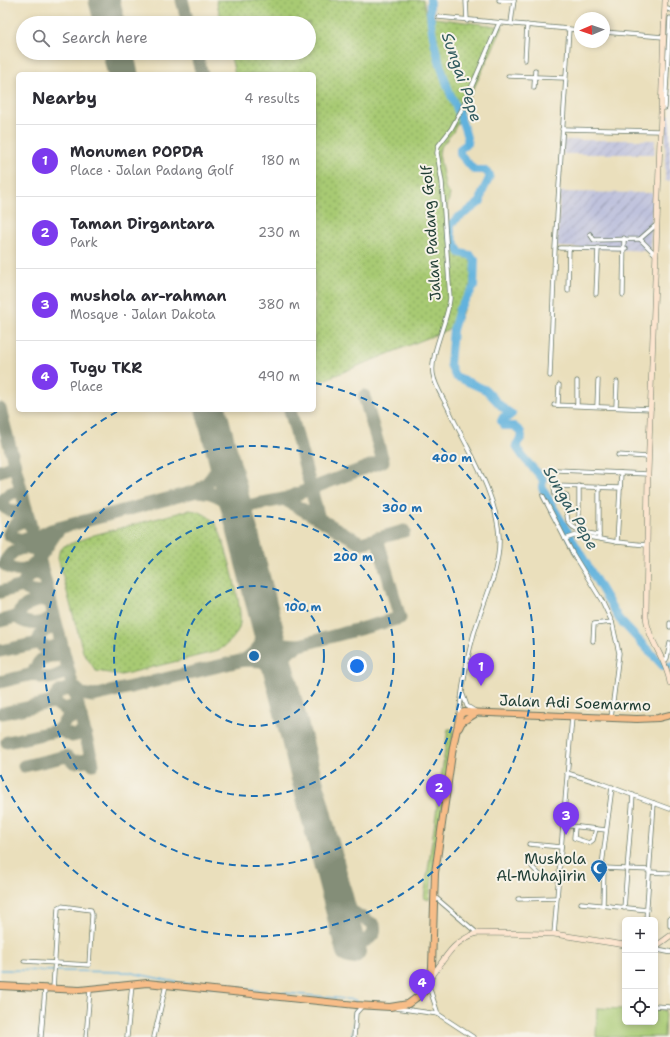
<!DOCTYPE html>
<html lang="en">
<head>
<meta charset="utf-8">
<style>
  :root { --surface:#fff; --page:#f2f2f3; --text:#2b2b33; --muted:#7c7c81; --line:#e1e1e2; --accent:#7c3aed }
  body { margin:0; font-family:"Shantell Sans",sans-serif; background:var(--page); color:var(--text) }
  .controls { position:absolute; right:12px; bottom:12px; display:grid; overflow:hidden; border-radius:6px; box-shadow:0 2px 6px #0003 }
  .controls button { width:36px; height:36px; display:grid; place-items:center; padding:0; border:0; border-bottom:1px solid var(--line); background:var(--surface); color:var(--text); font:20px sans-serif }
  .compass { position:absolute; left:574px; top:12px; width:36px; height:36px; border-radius:50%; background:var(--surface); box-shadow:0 2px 6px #0003; rotate:268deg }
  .you { position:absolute; left:357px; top:666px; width:14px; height:14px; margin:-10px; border:3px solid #fff; border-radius:50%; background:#1a73e8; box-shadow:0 0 0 6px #1a73e833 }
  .badge { display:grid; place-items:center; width:26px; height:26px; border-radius:50%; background:var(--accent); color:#fff; font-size:13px; font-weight:700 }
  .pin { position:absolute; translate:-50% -33px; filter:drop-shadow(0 1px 2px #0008) }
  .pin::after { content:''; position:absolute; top:21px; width:14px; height:12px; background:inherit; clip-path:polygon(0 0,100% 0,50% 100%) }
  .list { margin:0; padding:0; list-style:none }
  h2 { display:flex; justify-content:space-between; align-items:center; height:52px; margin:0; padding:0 16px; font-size:17px }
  h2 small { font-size:13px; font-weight:400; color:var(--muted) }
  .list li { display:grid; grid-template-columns:26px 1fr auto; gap:12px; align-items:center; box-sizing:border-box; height:72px; padding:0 16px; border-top:1px solid var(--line) }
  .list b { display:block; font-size:15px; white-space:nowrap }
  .list p { margin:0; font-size:13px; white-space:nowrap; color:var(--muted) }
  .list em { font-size:13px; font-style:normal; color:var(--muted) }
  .icon { flex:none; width:22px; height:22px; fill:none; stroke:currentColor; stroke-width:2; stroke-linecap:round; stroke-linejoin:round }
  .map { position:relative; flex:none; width:670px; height:1037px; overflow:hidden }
  .search { position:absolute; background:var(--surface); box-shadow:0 2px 6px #0003; left:16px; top:16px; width:300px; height:44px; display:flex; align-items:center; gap:10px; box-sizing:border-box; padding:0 14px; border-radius:22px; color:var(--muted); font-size:15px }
  .panel { position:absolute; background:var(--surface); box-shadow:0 2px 6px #0003; left:16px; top:72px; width:300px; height:340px; border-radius:6px }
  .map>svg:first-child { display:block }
  .industrial { fill:url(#industrial-furrows) }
  .grass { fill:url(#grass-dots); stroke:#648454 }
  .park { fill:url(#park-crowns); stroke:#648454 }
  .garden { fill:#a8ca73; stroke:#648454 }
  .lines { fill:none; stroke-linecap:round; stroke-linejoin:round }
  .stream { stroke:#62b2dd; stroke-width:1.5 }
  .river { stroke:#62b2dd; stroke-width:8 }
  .taxiway { stroke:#848e78; stroke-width:13 }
  .runway { stroke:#848e78; stroke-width:31 }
  .minor-casing { stroke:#667664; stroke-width:5 }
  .tertiary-casing { stroke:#667664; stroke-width:6 }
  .secondary-casing { stroke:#667664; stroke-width:6 }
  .trunk-casing { stroke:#667664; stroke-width:8 }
  .minor { stroke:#fff; stroke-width:3.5 }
  .tertiary { stroke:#fff; stroke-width:4.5 }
  .secondary { stroke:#fce5cf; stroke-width:5 }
  .trunk { stroke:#f7bd88; stroke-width:6 }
  .ring { fill:none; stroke:#1f6fb2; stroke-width:2; stroke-dasharray:7 5 }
  .labels { text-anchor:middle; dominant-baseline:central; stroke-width:4; stroke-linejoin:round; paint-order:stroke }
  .street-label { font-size:15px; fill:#1f3d34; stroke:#f7f3e8 }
  .poi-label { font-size:15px; fill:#1f3d34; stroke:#f7f3e8; text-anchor:end }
  .water-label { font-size:16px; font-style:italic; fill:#305a5e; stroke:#f7f3e8 }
  .centre { fill:#1f6fb2; stroke:#f7f3e8; stroke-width:2 }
  .ring-label { font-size:12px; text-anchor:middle; font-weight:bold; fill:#1f6fb2; stroke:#f7f3e8; stroke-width:4; stroke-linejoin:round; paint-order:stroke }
</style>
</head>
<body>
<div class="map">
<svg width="670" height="1037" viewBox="0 0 670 1037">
  <defs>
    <pattern id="industrial-furrows" width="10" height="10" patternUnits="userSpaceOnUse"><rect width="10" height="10" fill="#bfc2dd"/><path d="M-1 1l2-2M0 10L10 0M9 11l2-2" fill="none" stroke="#9b9fb4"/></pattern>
    <pattern id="grass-dots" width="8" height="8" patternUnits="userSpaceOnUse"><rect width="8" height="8" fill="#a8ca73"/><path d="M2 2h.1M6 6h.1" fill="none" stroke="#88a55f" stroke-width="1.8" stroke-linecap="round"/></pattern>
    <pattern id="park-crowns" width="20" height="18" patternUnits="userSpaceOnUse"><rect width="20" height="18" fill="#a8ca73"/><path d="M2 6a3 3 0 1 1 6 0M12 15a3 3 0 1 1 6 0" fill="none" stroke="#88a55f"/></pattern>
  </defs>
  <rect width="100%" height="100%" fill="#f7f3e8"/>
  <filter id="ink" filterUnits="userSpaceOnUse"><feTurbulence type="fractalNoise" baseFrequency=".025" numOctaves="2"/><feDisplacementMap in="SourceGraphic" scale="8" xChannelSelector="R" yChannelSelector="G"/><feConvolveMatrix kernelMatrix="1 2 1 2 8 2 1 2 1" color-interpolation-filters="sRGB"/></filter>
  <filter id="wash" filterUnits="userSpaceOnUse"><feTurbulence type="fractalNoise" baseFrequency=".012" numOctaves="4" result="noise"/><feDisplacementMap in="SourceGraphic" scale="16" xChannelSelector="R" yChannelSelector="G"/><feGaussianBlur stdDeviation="0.9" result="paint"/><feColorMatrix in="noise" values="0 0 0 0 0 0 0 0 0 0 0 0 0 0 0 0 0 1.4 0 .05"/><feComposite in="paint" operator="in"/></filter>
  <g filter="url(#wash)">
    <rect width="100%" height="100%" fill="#eadfbc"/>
    <g class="industrial">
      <path d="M670,115V181H665L666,116Z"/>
      <path d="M562,140H655L654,154H563Z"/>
      <path d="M560,192L653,193L650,251L557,247Z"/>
    </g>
    <g class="grass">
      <path d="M216,0H423L427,17L503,27L453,132L440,148L439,154L446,190L450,194L447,208L450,237L457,240V247L461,251L472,256C475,277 467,299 460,319L454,318L452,328L316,383L314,376V74H235L230,53H309V23H222Z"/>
      <path d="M189,510C200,511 208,515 215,523C224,535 243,609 240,623C238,636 228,644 218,651L121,675L96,671L83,652L58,558L59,552L64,546L94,535Z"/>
    </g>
    <path class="park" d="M448,729H454L429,900L424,898Z"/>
    <path class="garden" d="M597,1008L625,1009V1022H655V1010H665L664,1037H596Z"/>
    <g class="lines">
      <g class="stream">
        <path d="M0,970L128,972L180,983L356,1000L355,1003"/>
        <path d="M352,1037L355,1007"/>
      </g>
      <path class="river" d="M430,0C429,29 437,57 447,85C454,105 465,123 468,143L460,149V154L474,170H484L490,175C487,187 481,188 481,201C459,222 438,216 460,253L470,255L475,260L474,287L459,309L453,330L450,364L455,376L486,390L503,408L512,414L507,418L503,417L501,421L505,426H514L521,432L522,437L516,445C523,462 534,466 543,480L542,488L619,619L663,666H670"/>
      <g class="taxiway">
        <path d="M182,0L188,23"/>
        <path d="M196,53L202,74"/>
        <path d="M0,409L93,764"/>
        <path d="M290,410L319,519L361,543L404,531"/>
        <path d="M0,471L8,468L14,462"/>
        <path d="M197,491C217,492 229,500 239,518"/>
        <path d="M22,492C11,491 5,495 2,505C10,513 16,512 26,508"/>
        <path d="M284,499L383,461L364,396"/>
        <path d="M236,508L284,499L319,519"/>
        <path d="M29,521C18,521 13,524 9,534C17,541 24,541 33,535"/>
        <path d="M35,543L41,535L51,530L197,491C213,480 219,469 221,449"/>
        <path d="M37,549C21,546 11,549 4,564C33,587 45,544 60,528"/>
        <path d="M43,575C33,573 26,575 23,586C31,594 38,594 47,588"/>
        <path d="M0,592L23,586"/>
        <path d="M50,601C34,599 25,603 16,617C29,626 42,626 54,615"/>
        <path d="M0,621L16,617"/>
        <path d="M267,625C274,644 281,645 300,645"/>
        <path d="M57,628C46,628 40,631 38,643C45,649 53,650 61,643"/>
        <path d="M0,651L38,643"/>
        <path d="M65,656C47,655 39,656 33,674C47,681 55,678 68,670"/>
        <path d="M244,660C258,651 264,642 267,625"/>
        <path d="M280,674C279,658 286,652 300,645L400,618L377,538"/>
        <path d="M0,682L33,674"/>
        <path d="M73,686L82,694L93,696L244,660L262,661L280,674"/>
        <path d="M74,689C62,689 57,691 53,702L65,709L78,705"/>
        <path d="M3,713L53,702"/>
        <path d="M81,717C69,716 64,719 60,730L72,736L85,733"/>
        <path d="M7,742L60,730"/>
        <path d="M24,766L67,756L74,762L92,759"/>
        <path d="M338,898L348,909L374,925C380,948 324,953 340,908"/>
      </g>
      <g class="runway">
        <path d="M104,0L110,23"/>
        <path d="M118,53L123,74"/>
        <path d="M211,410L351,949"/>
      </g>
    </g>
  </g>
  <g filter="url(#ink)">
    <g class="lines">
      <g class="minor-casing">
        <g id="minor">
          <path d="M466,0L467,21"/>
          <path d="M499,0L514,1"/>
          <path d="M668,9L670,10"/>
          <path d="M438,17L580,30"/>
          <path d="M511,23L514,0"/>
          <path d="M604,32L663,37"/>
          <path d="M525,60L527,25"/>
          <path d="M508,76L565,78"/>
          <path d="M534,88L535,70"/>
          <path d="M665,108L670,18"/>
          <path d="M562,129L660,131"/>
          <path d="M590,234L594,240L640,239L656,225"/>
          <path d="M640,239L656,255"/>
          <path d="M560,248L626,249"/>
          <path d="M568,291L569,248"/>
          <path d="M596,294L598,248"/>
          <path d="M623,295L624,238"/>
          <path d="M550,376L555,248L569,29"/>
          <path d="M554,405L651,409"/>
          <path d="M558,405L559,385"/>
          <path d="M577,405V381"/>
          <path d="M597,406L598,380"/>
          <path d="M616,407L617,382"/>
          <path d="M618,455L648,457"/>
          <path d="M557,470L648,474"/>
          <path d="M579,486V531"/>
          <path d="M543,496L573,554L602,601L612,622L619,653L611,718"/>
          <path d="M599,535C588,533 567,531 567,515C566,509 568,503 567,497L566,495H555L554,486L621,488"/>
          <path d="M599,537V487"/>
          <path d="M565,539L577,535L617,542L646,545"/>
          <path d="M617,542L621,473"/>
          <path d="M670,623V627"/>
          <path d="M593,641L594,624L612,622"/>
          <path d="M664,663L667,658L670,643"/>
          <path d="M463,695L467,706L475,711"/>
          <path d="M459,715C462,691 465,665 472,641C480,606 501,573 499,536C496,491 468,451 449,410C444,399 435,387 433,374C430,353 448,321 450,298L442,182L437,153L438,146L451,129L462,109L499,23"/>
          <path d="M567,773L600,783L670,809"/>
          <path d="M562,825L606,830"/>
          <path d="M575,827L574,838L589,843L593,840L596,829"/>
          <path d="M529,844L561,847"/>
          <path d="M532,867L540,875L558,879"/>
          <path d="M604,868L650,870"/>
          <path d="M649,872L670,873"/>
          <path d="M435,897L477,933"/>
          <path d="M518,899L557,898"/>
          <path d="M581,903L647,910"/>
          <path d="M603,905L604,868L602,865L612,787"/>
          <path d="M624,908L633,795"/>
          <path d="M670,918V926"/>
          <path d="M646,920L654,803"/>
          <path d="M554,934L572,717"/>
          <path d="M24,961L89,965L92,915L91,910L61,906L58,908L53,989"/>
          <path d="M428,983L438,1014"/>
          <path d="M655,1006L670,1007"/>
          <path d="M396,1008L438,1014L473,1037"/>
          <path d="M41,1037L45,989"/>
          <path d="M86,1037L90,990"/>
          <path d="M127,1037L132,984"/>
          <path d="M154,1037L166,985"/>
          <path d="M354,1037L356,1013L363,1005"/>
        </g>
      </g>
      <g class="tertiary-casing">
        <path id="tertiary" d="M655,949L670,952"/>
      </g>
      <g class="secondary-casing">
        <g id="secondary">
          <path d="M665,0L648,474L646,617C648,641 667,659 670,683"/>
          <path d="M655,947L670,936"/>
          <path d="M430,979C445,959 451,942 477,933L554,934L625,945"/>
        </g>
      </g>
      <g class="trunk-casing">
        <g id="trunk">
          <path d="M459,728L462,722L475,714"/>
          <path d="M0,986L80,990L147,983L356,1005L390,1007L408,1004L424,992L430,979L432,967L435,873L453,747L460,715L464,712L637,719L658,718L670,715"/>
        </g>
      </g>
      <use href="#minor" class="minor"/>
      <use href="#tertiary" class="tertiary"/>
      <use href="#secondary" class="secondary"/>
      <use href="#trunk" class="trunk"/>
    </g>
  </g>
  <g class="ring">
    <circle cx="254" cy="656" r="70"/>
    <circle cx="254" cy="656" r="140"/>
    <circle cx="254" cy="656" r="210"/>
    <path d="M0 538A280 280 0 0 1 118 411M315 383A280 280 0 1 1 0 774"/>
  </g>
  <defs>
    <g id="mosque-pin" transform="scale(0.9)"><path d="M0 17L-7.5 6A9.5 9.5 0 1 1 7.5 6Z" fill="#1f6fb2" stroke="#f7f3e8"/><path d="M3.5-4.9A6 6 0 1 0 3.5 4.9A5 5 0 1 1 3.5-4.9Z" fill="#fff"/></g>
  </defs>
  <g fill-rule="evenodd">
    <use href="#mosque-pin" x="599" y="868"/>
  </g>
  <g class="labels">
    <g class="street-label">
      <text transform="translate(431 233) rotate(-94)">Jalan Padang Golf</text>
      <text transform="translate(575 703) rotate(2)">Jalan Adi Soemarmo</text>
    </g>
    <g class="poi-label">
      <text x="586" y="859">Mushola<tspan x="586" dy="17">Al-Muhajirin</tspan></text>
    </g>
    <g class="water-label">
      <text transform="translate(462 77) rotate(71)">Sungai Pepe</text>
      <text transform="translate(571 508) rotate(60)">Sungai Pepe</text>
    </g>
  </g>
  <circle cx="254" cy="656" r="6" class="centre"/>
  <g class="ring-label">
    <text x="452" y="462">400 m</text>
    <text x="402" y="512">300 m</text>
    <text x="353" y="561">200 m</text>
    <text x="303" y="611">100 m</text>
  </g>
</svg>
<div class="controls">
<button>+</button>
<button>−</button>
<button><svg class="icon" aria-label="locate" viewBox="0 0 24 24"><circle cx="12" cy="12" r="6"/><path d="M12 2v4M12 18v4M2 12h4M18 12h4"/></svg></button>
</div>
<svg class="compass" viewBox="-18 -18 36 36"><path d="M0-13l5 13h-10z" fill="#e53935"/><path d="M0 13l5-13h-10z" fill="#7c7c81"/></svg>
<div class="you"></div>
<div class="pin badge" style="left:481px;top:686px">1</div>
<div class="pin badge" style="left:439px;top:807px">2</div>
<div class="pin badge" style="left:566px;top:835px">3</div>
<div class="pin badge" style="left:422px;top:1002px">4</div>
<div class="search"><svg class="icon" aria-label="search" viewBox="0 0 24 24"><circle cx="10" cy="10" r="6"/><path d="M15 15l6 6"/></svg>Search here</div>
<section class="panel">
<h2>Nearby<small>4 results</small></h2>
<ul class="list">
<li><span class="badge">1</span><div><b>Monumen POPDA</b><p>Place · Jalan Padang Golf</p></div><em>180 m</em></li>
<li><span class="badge">2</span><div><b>Taman Dirgantara</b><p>Park</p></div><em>230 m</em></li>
<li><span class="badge">3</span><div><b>mushola ar-rahman</b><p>Mosque · Jalan Dakota</p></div><em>380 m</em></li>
<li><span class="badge">4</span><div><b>Tugu TKR</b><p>Place</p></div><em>490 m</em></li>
</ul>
</section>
</div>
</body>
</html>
